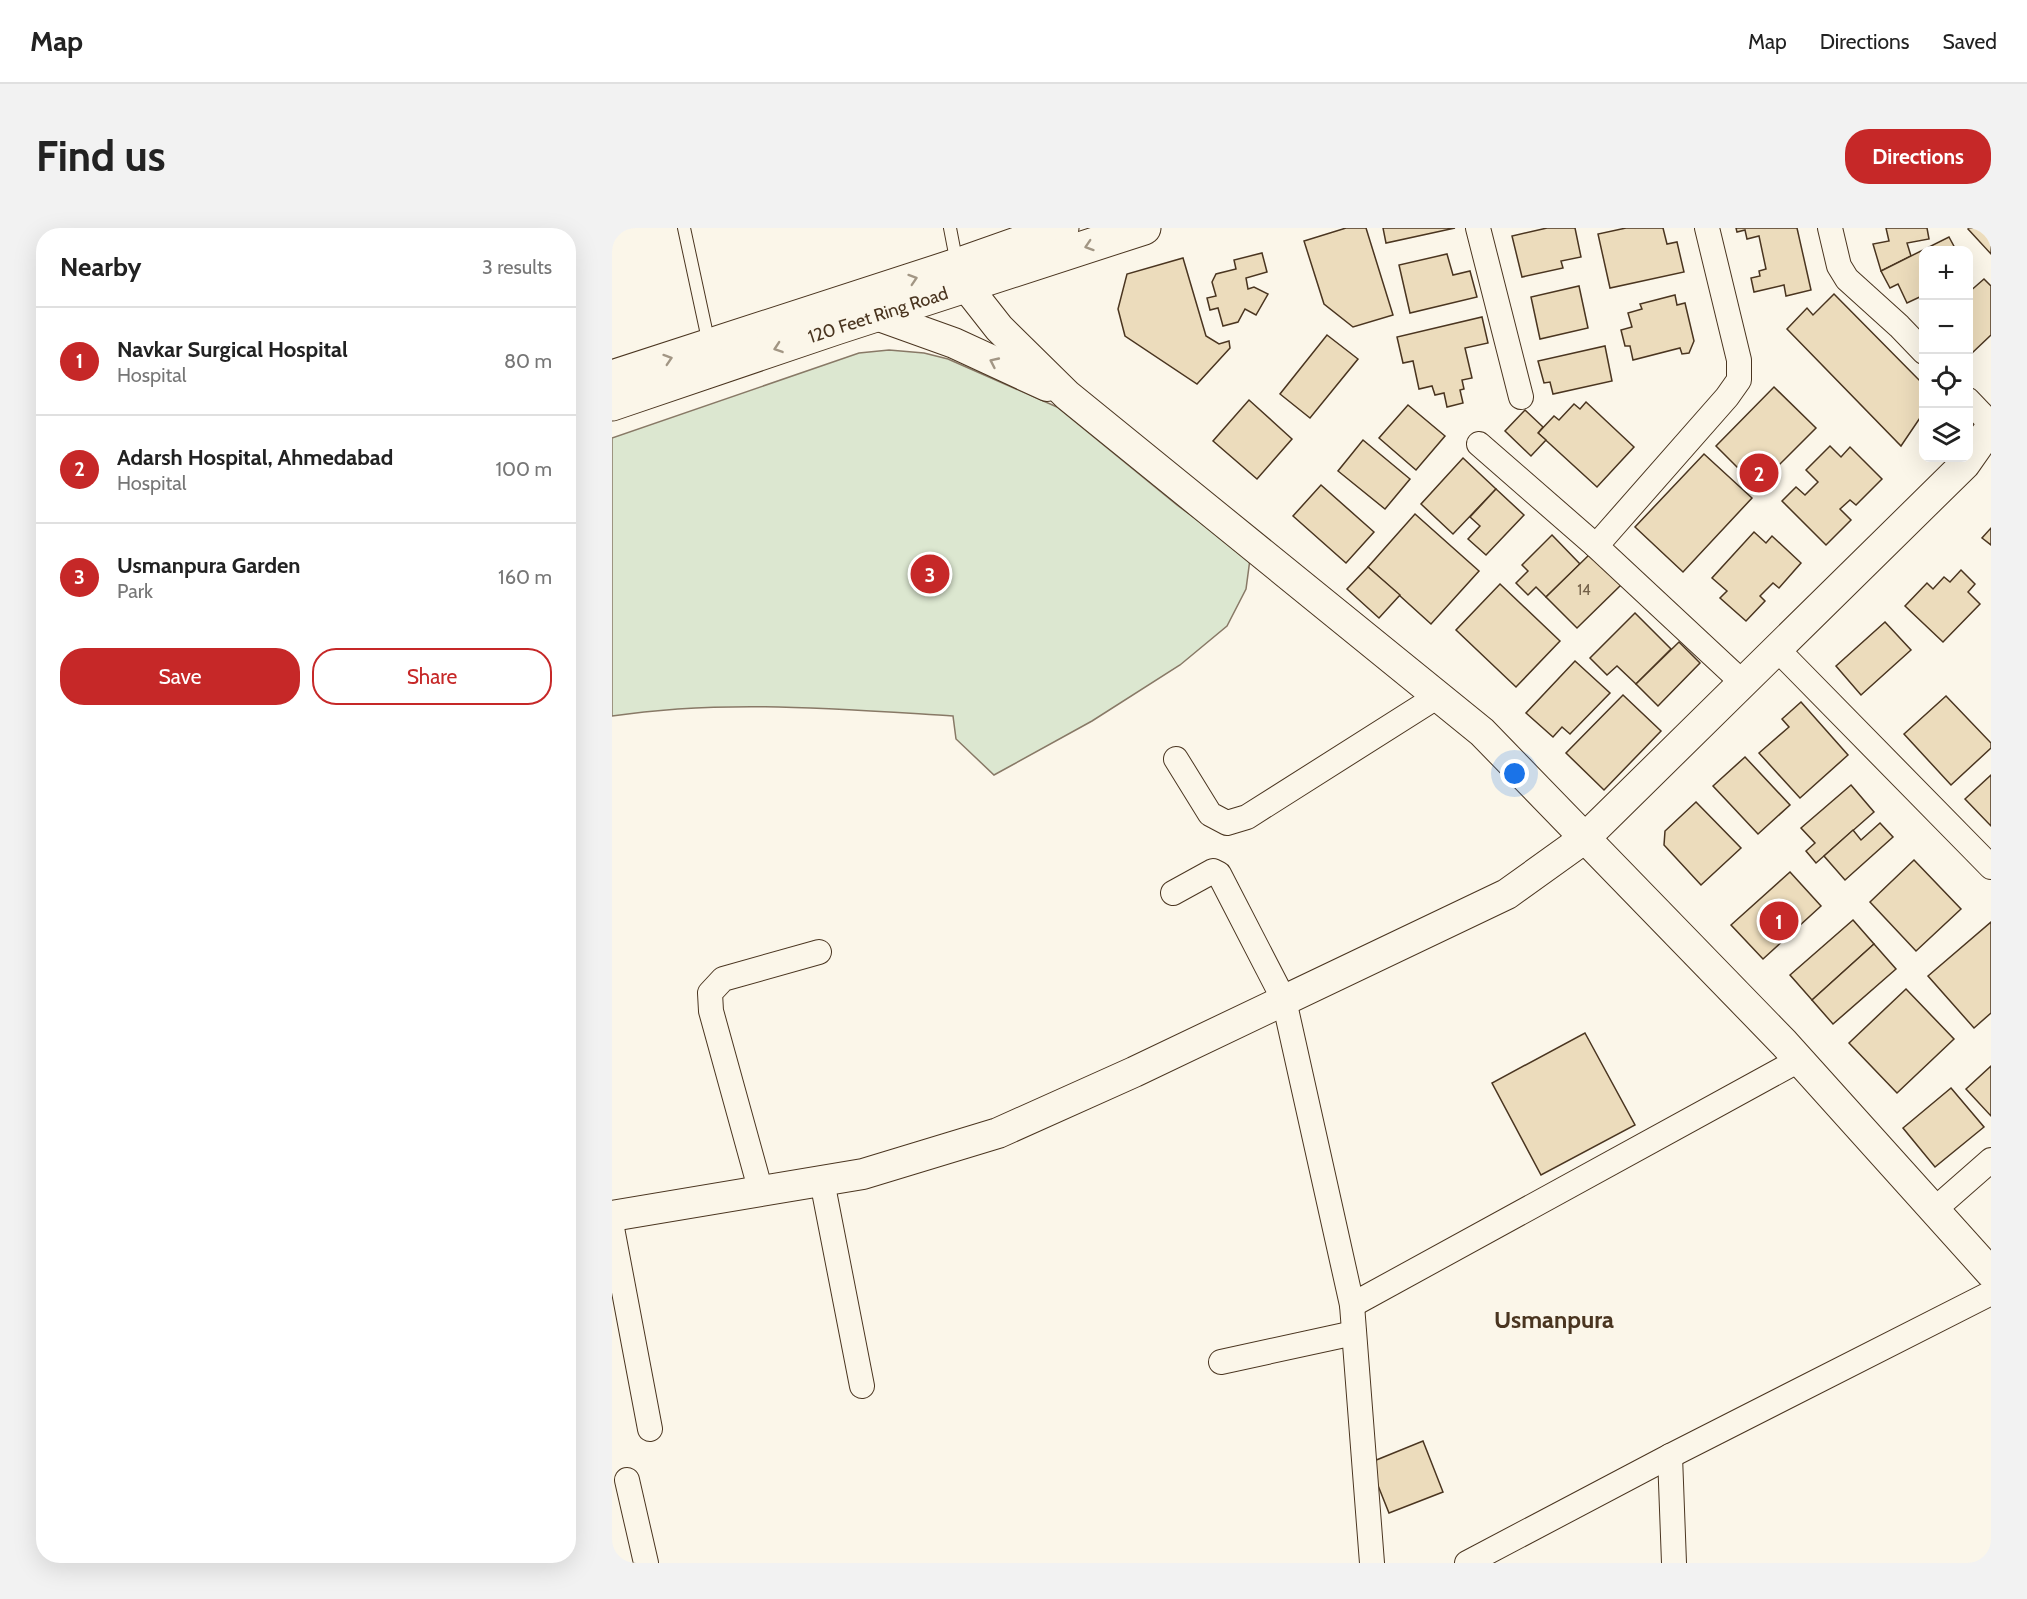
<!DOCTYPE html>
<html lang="en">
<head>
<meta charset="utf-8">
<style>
  :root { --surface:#fff; --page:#f2f2f2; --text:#222; --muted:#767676; --line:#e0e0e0; --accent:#c62828 }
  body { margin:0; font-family:Cabin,sans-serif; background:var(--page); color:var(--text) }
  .controls { position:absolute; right:18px; top:18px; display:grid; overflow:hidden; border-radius:12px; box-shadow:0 6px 24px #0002 }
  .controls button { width:54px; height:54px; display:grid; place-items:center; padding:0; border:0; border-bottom:2px solid var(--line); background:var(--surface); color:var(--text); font:30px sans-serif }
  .you { position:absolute; left:903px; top:546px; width:21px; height:21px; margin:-15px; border:4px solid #fff; border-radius:50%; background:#1a73e8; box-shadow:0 0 0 9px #1a73e833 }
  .badge { display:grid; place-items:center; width:39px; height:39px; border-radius:50%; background:var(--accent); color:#fff; font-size:20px; font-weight:700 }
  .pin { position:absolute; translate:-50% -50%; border:3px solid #fff; box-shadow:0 2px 6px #0006 }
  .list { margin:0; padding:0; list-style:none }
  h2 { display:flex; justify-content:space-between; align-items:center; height:78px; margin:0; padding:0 24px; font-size:26px }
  h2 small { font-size:20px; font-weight:400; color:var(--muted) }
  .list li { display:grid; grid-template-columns:39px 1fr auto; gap:18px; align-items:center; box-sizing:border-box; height:108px; padding:0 24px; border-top:2px solid var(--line) }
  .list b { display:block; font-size:22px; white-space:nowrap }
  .list p { margin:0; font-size:20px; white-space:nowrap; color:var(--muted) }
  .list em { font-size:20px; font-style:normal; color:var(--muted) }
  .actions { display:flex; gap:12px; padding:18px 24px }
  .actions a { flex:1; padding:14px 0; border:2px solid var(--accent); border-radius:24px; text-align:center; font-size:21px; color:var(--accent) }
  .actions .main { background:var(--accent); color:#fff }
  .icon { flex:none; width:33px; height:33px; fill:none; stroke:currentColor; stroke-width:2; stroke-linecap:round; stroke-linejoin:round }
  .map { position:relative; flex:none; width:1379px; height:1335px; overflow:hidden; border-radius:24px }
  header { display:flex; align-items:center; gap:36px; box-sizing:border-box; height:84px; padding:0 30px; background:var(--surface); border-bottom:2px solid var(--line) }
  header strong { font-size:28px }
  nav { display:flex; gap:33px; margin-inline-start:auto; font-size:21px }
  .intro { display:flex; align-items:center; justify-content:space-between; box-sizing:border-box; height:144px; padding:0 36px }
  h1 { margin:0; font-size:42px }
  .button { padding:15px 27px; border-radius:24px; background:var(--accent); color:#fff; font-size:21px; font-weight:700 }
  main { display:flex; gap:36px; padding:0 36px }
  aside { flex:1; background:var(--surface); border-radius:24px; box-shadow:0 6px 24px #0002 }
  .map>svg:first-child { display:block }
  .green { fill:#dce7d0; stroke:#887966; stroke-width:1.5 }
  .building { fill:#ecdcbc; stroke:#4a3520; stroke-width:1.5 }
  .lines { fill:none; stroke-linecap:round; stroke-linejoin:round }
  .service-casing { stroke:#4a3520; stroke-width:14 }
  .minor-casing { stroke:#4a3520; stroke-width:26 }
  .tertiary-casing { stroke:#4a3520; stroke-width:32 }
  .primary-casing { stroke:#4a3520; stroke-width:35 }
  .service { stroke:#fbf6e9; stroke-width:12 }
  .minor { stroke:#fbf6e9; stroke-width:24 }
  .tertiary { stroke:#fbf6e9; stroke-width:30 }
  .primary { stroke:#fbf6e9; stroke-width:33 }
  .oneway { stroke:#a29684 }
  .labels { text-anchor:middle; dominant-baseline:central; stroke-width:4.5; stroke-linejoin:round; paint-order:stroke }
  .number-label { font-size:15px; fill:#725f47 }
  .street-label { font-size:18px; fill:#4a3520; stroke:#fbf6e9 }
  .district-label { font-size:24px; font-weight:bold; fill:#4a3520; stroke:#fbf6e9 }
</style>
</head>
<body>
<header>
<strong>Map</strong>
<nav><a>Map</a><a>Directions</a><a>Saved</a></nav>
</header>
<div class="intro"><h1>Find us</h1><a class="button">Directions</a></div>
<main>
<aside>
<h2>Nearby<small>3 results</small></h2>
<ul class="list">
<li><span class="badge">1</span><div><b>Navkar Surgical Hospital</b><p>Hospital</p></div><em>80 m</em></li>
<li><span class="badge">2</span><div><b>Adarsh Hospital, Ahmedabad</b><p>Hospital</p></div><em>100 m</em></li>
<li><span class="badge">3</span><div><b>Usmanpura Garden</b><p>Park</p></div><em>160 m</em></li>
</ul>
<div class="actions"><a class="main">Save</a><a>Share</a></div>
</aside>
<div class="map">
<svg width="1379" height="1335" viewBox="0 0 1379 1335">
  <rect width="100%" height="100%" fill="#fbf6e9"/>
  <path class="green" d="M277,122L312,125L336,131L445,179L565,277L638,331L634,361L615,398L568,437L480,493L382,547L344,511L341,488C227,481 113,471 0,488V210L247,125Z"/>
  <g class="building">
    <path d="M734,0H754L781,87L741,99L712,76L692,13Z"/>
    <path d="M771,0H843L774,15Z"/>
    <path d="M935,0H963L969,29L949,33L951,40L910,49L900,8Z"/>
    <path d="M1014,0H1051L1055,16L1065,14L1072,44L998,60L986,6Z"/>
    <path d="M1124,0H1185L1199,62L1174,68L1172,57L1142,64L1139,50L1148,48L1147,43L1154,41L1147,8L1135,11L1133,2L1125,4Z"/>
    <path d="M1274,0H1315L1317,11L1295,15L1299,28L1269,43L1261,16L1277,13Z"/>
    <path d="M1357,0H1379V26L1356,1Z"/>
    <path d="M1337,9L1344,22H1312V67L1295,75L1286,56L1278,60L1269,43Z"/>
    <path d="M650,25L655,44L634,50L636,61L642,59L656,66L644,87L633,81L626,94L611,98L606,80L598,82L595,70L604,68L600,54L604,46L624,41L622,32Z"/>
    <path d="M835,26L841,47L858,43L865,69L798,85L787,37Z"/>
    <path d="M571,30L594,108L607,116L617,113L618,120L585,156L513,108L506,81L515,46Z"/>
    <path d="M1372,51L1379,58V107L1359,126L1356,123V65Z"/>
    <path d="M967,58L976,100L928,111L919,69Z"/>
    <path d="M1222,66L1312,157V184L1289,218L1175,101L1195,80L1201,87Z"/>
    <path d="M1063,67L1065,77L1073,75L1082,113L1077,125L1070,126L1068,120L1021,132L1018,118H1013L1009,102L1020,99L1016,85L1030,81L1028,76Z"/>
    <path d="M870,89L876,115L853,120L860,150L850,152L852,161L848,162L851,175L835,179L832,165L823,167L820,158L807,161L801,133L791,135L785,109Z"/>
    <path d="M715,107L746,131L698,190L668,166Z"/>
    <path d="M993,118L1000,153L941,166L938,154L932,155L926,133Z"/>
    <path d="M1162,159L1204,200L1145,259L1104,218Z"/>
    <path d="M637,172L680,211L645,251L601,213Z"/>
    <path d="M974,174L1022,219L985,259L926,205L942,188L947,192L962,176L968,181Z"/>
    <path d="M796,177L833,208L804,242L767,210Z"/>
    <path d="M913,182L931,199L926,205L934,212L919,228L893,203Z"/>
    <path d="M751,212L798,251L773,281L726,243Z"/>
    <path d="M1218,218L1229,229L1238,219L1270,251L1244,277L1238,272L1228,281L1239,292L1214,317L1170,273L1184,259L1193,267L1206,254L1194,242Z"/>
    <path d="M1092,226L1140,270L1071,344L1023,299Z"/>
    <path d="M851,230L884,261L841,306L809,276Z"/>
    <path d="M709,257L762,304L734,335L681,288Z"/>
    <path d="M884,261L912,287L874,327L856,311L868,298L858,289Z"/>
    <path d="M803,286L867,343L819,396L756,339Z"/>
    <path d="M1379,300V317L1370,310Z"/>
    <path d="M1142,304L1154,315L1160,308L1189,335L1167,360L1161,355L1148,368L1153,373L1134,393L1108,370L1115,363L1100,350Z"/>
    <path d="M940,307L968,336L934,369L924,359L916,367L904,355L916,343L910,337Z"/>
    <path d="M979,325L1010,356L965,400L934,369Z"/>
    <path d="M756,339L788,367L767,390L735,361Z"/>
    <path d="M1349,342L1363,356L1356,364L1368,376L1331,414L1293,378L1315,355L1321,361L1332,349L1338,354Z"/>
    <path d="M888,356L948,413L904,459L844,402Z"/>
    <path d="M1023,385L1059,421L1024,456L1005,438L995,447L978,430Z"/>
    <path d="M1273,394L1299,422L1249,467L1224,438Z"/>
    <path d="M1067,414L1088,435L1046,478L1024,456Z"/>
    <path d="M963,433L998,465L958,506L950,499L941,509L914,485Z"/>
    <path d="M1011,467L1049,503L992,562L954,525Z"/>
    <path d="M1334,468L1379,515V520L1339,557L1292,506Z"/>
    <path d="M1189,474L1236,527L1188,570L1147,525L1177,499L1170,491Z"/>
    <path d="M1133,529L1178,577L1146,606L1101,558Z"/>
    <path d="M1379,547V598L1353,571Z"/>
    <path d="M1239,557L1262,584L1204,635L1194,623L1203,615L1189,600Z"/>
    <path d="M1084,574L1129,620L1089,657L1052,617L1053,603Z"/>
    <path d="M1268,595L1281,609L1233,652L1212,628L1241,602L1249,612Z"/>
    <path d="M1302,632L1349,681L1304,723L1258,674Z"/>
    <path d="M1178,644L1209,678L1151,731L1119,697Z"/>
    <path d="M1241,692L1262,716L1200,772L1178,747Z"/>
    <path d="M1379,694V785L1362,800L1316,748Z"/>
    <path d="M1262,716L1284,741L1221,796L1200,772Z"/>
    <path d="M1294,761L1342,811L1285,865L1237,815Z"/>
    <path d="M973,805L1023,897L929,947L880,855Z"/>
    <path d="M1379,838V888L1354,861Z"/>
    <path d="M1339,860L1372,899L1323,939L1291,900Z"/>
    <path d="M811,1213L831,1264L777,1285L757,1235Z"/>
  </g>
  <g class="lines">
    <g class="service-casing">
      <g id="service">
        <path d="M72,0L97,116"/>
        <path d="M338,0L345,36"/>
      </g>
    </g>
    <g class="minor-casing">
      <g id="minor">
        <path d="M866,0L909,169"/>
        <path d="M1095,0L1127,132V152L1115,169L984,318L1131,455"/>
        <path d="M1218,0L1227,38L1235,51L1287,98L1312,124"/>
        <path d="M1356,172L1379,196"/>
        <path d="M867,216L984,318"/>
        <path d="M1165,421L1379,639"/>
        <path d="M564,531L598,586L615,595L635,589L826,468"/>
        <path d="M561,665L601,643L607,646L672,772L740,1077L1187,832"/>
        <path d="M210,953L250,1158"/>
        <path d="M149,964L99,783L98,765L111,751L207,724"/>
        <path d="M1322,982L1379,932"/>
        <path d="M0,1000L38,1201"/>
        <path d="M740,1077L760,1335"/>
        <path d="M609,1134L742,1105"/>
        <path d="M1058,1228L1062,1335"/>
        <path d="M15,1252L34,1335"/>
        <path d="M855,1335L1058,1228L1379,1065"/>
      </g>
    </g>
    <g class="tertiary-casing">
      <g id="tertiary">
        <path d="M345,38L354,58L387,100L455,167L870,504L1172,815L1379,1045"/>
        <path d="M259,76L264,87L342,115L435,158"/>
        <path d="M0,988L251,946L386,905L522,844L895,666L973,610L1353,236L1379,199"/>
      </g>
    </g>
    <g class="primary-casing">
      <g id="primary">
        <path d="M0,149L345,37L450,0"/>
        <path d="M0,176L224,100L532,0"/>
      </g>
    </g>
    <use href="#service" class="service"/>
    <use href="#minor" class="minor"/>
    <use href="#tertiary" class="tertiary"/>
    <use href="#primary" class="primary"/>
  </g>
  <defs><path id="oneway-chevron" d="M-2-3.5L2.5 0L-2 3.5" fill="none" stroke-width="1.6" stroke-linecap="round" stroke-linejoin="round" transform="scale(1.5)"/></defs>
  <g class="oneway">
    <use href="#oneway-chevron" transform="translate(477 18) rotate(162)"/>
    <use href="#oneway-chevron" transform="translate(301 51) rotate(-18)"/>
    <use href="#oneway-chevron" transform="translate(166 120) rotate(161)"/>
    <use href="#oneway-chevron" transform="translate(56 131) rotate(-18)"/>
    <use href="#oneway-chevron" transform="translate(382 134) rotate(-155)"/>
  </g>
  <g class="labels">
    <g class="number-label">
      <text x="972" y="362">14</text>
    </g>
    <g class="street-label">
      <text transform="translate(266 87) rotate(-18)">120 Feet Ring Road</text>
    </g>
    <g class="district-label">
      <text x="942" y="1091">Usmanpura</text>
    </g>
  </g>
</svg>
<div class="controls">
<button>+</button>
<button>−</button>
<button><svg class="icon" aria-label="locate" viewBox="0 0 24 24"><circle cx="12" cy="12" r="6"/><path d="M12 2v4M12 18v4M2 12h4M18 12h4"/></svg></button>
<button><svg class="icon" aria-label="layers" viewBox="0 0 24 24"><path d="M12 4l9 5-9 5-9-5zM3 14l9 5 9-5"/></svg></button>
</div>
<div class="you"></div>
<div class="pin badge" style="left:1167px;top:693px">1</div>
<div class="pin badge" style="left:1147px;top:245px">2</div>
<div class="pin badge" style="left:318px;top:346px">3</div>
</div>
</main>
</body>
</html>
